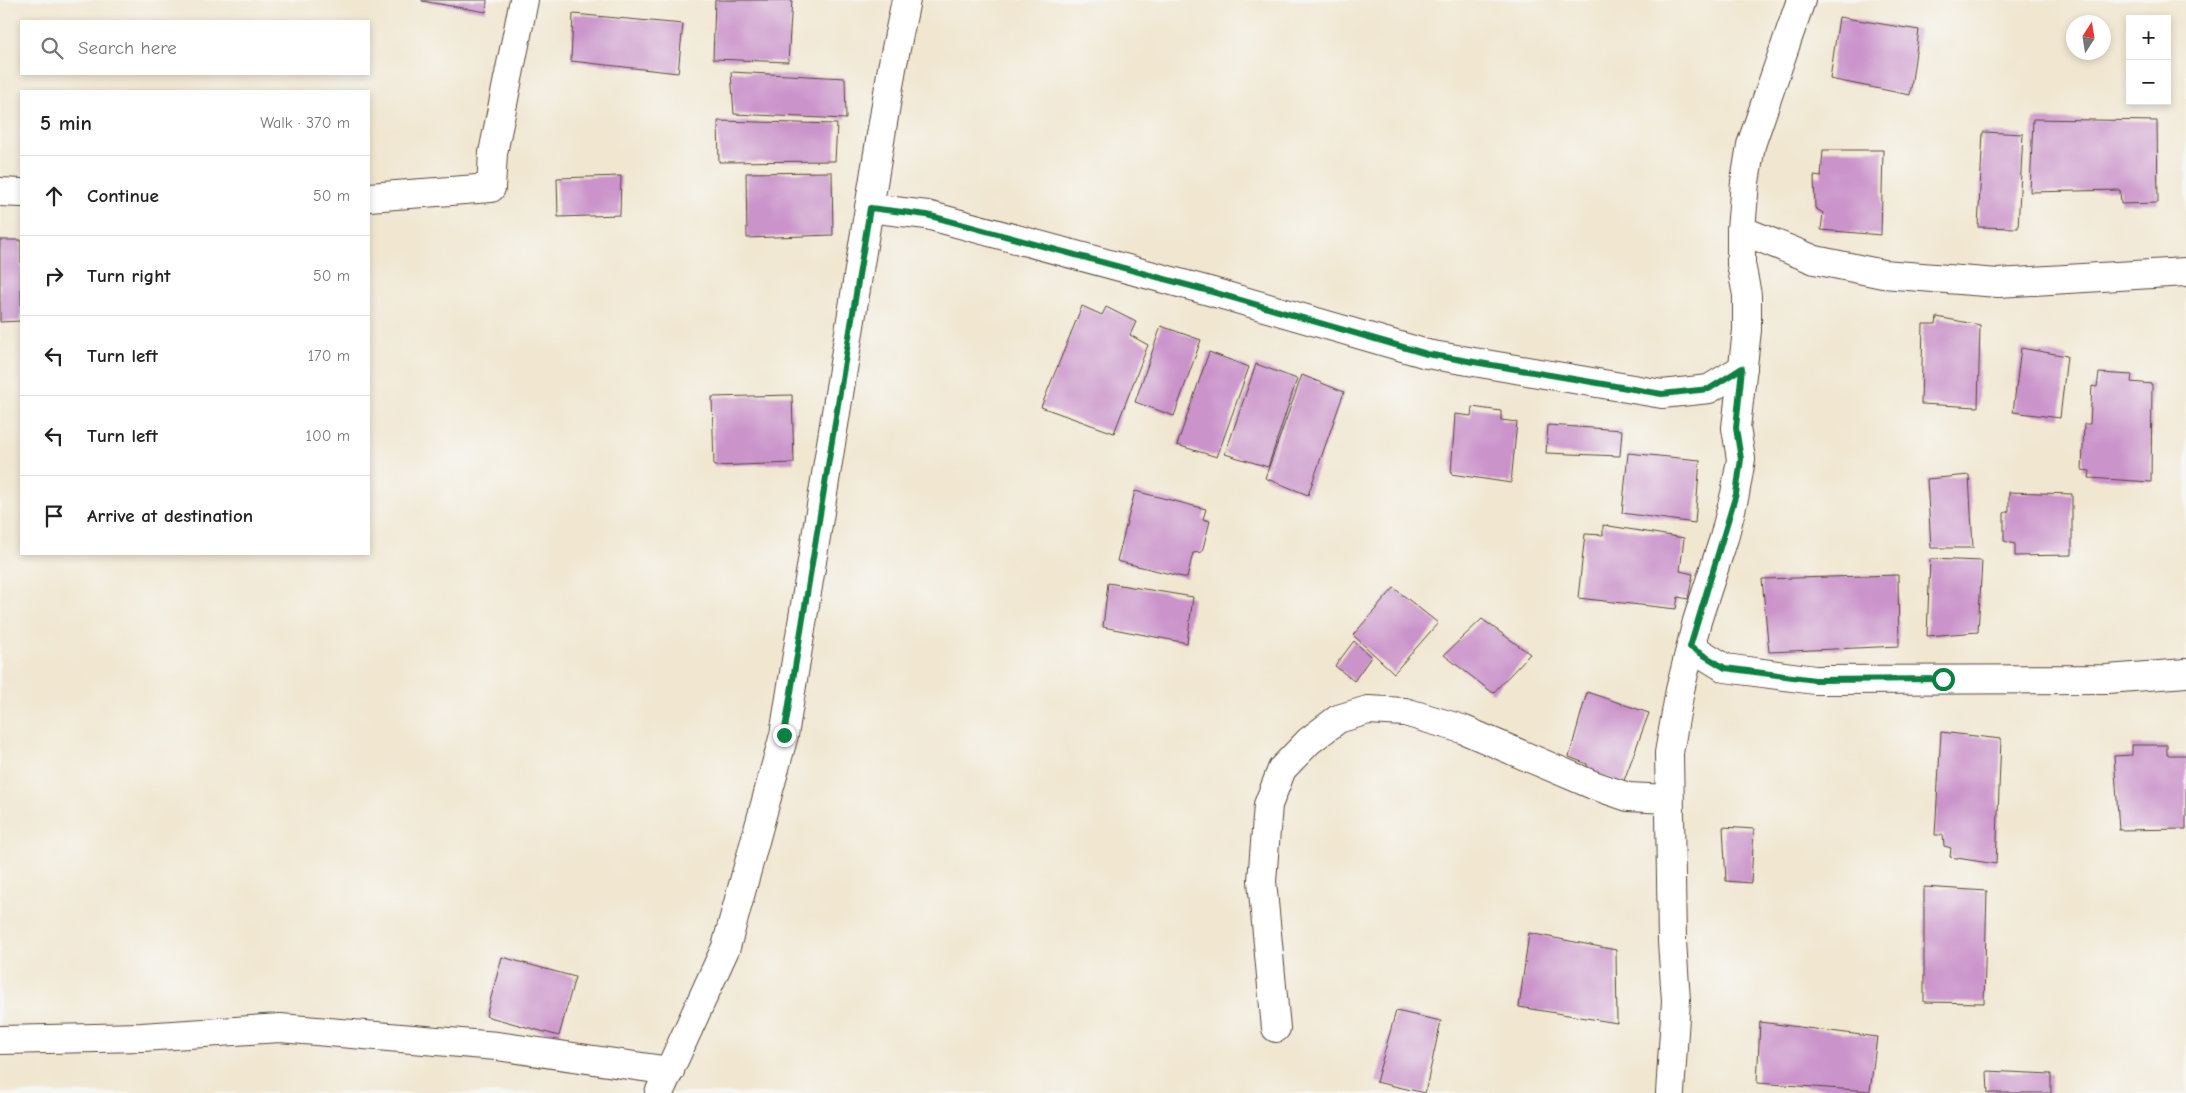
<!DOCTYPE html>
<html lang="en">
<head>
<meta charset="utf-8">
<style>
  :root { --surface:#fff; --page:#f2f2f2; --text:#222; --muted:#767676; --line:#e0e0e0 }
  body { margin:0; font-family:"Comic Neue",sans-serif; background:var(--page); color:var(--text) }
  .controls { position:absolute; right:15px; top:15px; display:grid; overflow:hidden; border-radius:0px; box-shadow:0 2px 8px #0003 }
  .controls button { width:45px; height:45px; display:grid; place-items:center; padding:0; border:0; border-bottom:1px solid var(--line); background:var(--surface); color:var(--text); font:25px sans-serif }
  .compass { position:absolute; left:2066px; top:15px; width:45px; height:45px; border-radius:50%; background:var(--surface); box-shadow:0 2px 8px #0003; rotate:12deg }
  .stop { position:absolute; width:15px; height:15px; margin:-11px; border:4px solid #0b8043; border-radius:50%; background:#fff }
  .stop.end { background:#0b8043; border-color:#fff; box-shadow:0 1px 5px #0008 }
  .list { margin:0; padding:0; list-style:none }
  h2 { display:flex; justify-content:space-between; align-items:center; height:65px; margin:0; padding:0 20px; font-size:21px }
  h2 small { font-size:16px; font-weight:400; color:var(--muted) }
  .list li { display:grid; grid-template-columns:32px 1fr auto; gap:15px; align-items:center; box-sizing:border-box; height:80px; padding:0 20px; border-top:1px solid var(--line) }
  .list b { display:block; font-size:19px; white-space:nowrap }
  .list em { font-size:16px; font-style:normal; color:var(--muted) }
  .icon { flex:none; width:28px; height:28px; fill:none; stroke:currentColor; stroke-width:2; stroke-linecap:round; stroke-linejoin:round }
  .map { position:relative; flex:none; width:2186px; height:1093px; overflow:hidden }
  .search { position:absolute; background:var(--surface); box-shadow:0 2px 8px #0003; left:20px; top:20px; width:350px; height:55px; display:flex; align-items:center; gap:12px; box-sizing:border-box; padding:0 18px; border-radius:0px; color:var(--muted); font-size:19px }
  .panel { position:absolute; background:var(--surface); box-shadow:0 2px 8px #0003; left:20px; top:90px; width:350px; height:465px; border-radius:0px }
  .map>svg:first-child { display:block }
  .building { fill:#ca93ca }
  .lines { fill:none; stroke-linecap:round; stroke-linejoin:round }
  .minor-casing { stroke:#564639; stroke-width:30 }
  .minor { stroke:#fff; stroke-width:28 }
  .route { stroke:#0b8043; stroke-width:6 }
</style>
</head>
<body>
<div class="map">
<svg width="2186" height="1093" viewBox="0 0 2186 1093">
  <rect width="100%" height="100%" fill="#f6f6f2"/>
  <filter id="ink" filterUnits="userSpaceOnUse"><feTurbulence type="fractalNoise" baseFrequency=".02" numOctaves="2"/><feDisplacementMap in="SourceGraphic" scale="10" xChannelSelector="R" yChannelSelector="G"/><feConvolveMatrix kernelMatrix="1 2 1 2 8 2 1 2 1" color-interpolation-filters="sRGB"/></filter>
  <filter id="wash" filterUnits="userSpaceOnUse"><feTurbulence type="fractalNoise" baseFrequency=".0096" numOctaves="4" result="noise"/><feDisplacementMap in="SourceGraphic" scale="20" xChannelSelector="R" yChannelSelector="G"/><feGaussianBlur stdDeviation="1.12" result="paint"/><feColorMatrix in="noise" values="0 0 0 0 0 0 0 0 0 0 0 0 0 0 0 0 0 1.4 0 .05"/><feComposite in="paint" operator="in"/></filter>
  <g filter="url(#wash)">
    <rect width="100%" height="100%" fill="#f1e7d1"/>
    <g id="blocks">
      <g class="building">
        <path d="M422,0H487L486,12L422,1Z"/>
        <path d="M715,0H792L788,62L713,59Z"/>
        <path d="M573,14L683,24L678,73L571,61Z"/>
        <path d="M1839,17L1919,30L1910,95L1830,79Z"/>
        <path d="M731,72L845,78L846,119L734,114Z"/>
        <path d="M2033,119L2157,121L2158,203L2121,204L2120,190L2030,192Z"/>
        <path d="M718,121L837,124L835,161L719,162Z"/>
        <path d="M1983,132L2023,134L2018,228L1978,227Z"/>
        <path d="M1823,150H1883L1881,235L1821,230L1823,213L1815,208L1814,176L1821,177Z"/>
        <path d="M832,172L833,235L747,238L746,173Z"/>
        <path d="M621,176L620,215L558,217L557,178Z"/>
        <path d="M0,240H21V321L0,322Z"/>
        <path d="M1082,306L1102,315L1106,307L1136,322L1130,335L1148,345L1114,433L1041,407Z"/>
        <path d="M1937,317L1980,325L1978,407L1921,404L1923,324H1936Z"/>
        <path d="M1161,326L1201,340L1174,416L1135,402Z"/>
        <path d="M2021,348L2067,356L2060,418L2013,412Z"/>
        <path d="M1209,352L1249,367L1217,457L1177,445Z"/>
        <path d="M1256,364L1297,379L1268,467L1225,454Z"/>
        <path d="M2099,373L2132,375L2131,382L2152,384L2151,482L2089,478L2090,471L2082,470L2084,424H2090L2092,386L2097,387Z"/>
        <path d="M1302,375L1344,392L1308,495L1265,478Z"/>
        <path d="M792,395L794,463L714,466L712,397Z"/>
        <path d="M1472,407L1501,411V420L1517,422L1511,483L1451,474L1455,414L1471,416Z"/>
        <path d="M1548,425L1622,430L1620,456L1546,453Z"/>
        <path d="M1628,453L1700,460L1695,523L1622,513Z"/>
        <path d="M1969,475L1973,548H1931L1927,479Z"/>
        <path d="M1135,491L1206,509L1203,519L1210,521L1202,552L1193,553L1187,578L1117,561Z"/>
        <path d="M2009,492L2072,494V555L2015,556V544L2004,541V513L2009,511Z"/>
        <path d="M1603,525L1684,538L1680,571L1693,574L1688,599L1678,597L1676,609L1578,598L1585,534L1603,535Z"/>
        <path d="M1930,559L1982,561L1978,632L1927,636Z"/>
        <path d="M1898,575L1899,646L1769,652L1762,579Z"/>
        <path d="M1108,583L1193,597L1187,643L1103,627Z"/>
        <path d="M1394,588L1438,623L1394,673L1353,635Z"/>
        <path d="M1482,619L1530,654L1493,693L1444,655Z"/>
        <path d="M1354,641L1371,657L1354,681L1335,666Z"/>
        <path d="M1587,692L1649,713L1623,783L1588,771L1587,764L1569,757Z"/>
        <path d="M1941,732L2001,739L1996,864L1950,857L1951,848L1944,846L1943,835H1935Z"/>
        <path d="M2132,745H2167V755H2186V829L2119,830L2114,756L2132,755Z"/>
        <path d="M1723,827L1754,829L1751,883L1726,881Z"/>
        <path d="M1924,887L1987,891L1984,1003L1924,1002Z"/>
        <path d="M1529,933L1616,950L1617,1023L1519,1007Z"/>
        <path d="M502,957L575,977L559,1036L486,1016Z"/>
        <path d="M1396,1011L1441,1021L1425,1093L1376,1082Z"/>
        <path d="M1760,1022L1877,1037L1870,1091L1757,1083Z"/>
        <path d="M1987,1071L2051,1074V1093H1988Z"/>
      </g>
    </g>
  </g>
  <g filter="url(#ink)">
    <use href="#blocks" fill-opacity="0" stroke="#564639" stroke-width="1"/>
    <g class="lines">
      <g class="minor-casing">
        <g id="minor">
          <path d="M0,192L21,193"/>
          <path d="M369,197L491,188L493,153L524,0"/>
          <path d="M869,208L892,68L906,0"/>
          <path d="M1741,230L1815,260L1883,274L1998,283L2186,272"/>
          <path d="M1691,647L1725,668L1815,680L2107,679L2186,673"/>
          <path d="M1276,1028L1262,881L1268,805L1282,769L1309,741L1338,719L1368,710L1405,712L1462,729L1593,785L1628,797L1668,799"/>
          <path d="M0,1040L142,1037L280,1028L497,1046L670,1071"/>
          <path d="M659,1093L726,947L784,735L869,208L927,215L1209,291L1427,354L1662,394L1709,389L1743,368"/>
          <path d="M1670,1093L1676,1001L1672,941L1669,753L1680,690L1697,621L1724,538L1735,494L1741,459L1736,428L1747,330V295L1741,264V230L1745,182L1751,145L1801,0"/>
        </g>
      </g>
      <use href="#minor" class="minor"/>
    </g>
  </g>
  <g class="lines" filter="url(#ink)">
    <path class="route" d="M784,735L870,208L927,215L1209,291L1427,354L1662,394L1709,389L1742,368L1736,428L1741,459L1736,494L1690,647L1725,668L1815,680L1943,679"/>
  </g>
</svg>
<div class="controls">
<button>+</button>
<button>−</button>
</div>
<svg class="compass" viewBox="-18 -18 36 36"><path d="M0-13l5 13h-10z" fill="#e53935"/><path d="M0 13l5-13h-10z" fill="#767676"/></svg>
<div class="stop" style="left:1943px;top:679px"></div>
<div class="stop end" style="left:784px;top:735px"></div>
<div class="search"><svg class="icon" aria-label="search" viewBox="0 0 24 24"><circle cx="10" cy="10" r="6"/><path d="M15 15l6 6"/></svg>Search here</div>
<section class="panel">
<h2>5 min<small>Walk · 370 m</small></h2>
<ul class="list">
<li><svg class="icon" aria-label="ahead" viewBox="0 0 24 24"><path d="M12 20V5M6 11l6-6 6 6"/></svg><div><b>Continue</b></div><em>50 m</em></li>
<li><svg class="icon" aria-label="right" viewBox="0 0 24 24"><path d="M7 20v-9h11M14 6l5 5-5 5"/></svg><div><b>Turn right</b></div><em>50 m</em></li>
<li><svg class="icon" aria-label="left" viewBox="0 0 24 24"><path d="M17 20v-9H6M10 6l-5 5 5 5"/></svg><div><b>Turn left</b></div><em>170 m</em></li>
<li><svg class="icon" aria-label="left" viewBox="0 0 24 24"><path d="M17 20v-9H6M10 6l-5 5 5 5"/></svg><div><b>Turn left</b></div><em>100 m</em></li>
<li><svg class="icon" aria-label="arrive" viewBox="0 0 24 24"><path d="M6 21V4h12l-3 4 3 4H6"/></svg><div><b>Arrive at destination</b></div></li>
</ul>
</section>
</div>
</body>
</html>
